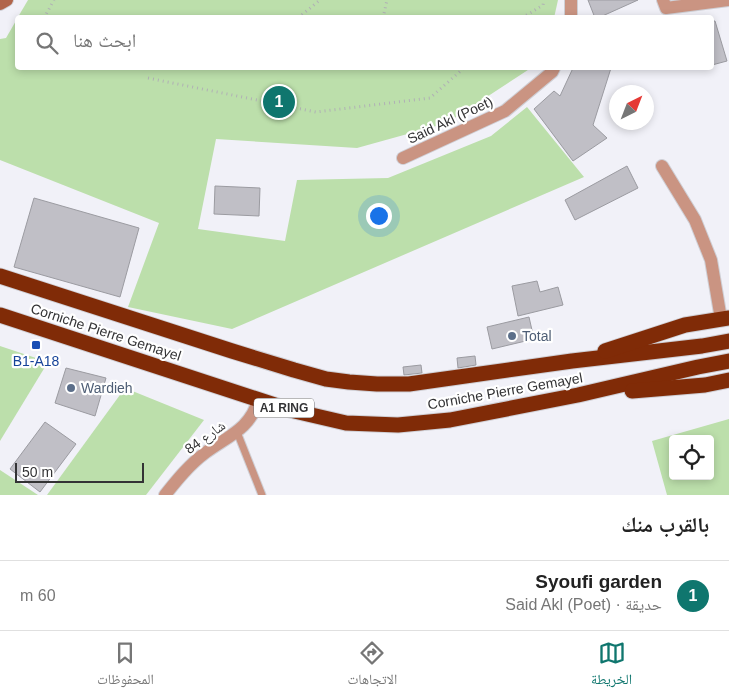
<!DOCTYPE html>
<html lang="ar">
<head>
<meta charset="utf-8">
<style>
  :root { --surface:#fff; --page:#f2f2f2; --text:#222; --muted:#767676; --line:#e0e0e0; --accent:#0f766e }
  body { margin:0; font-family:Arial,"Noto Naskh Arabic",sans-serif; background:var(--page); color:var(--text); direction:rtl }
  .controls { position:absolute; right:15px; bottom:15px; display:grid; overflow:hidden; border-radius:5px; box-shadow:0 2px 8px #0003 }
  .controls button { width:45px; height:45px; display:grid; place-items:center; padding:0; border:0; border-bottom:1px solid var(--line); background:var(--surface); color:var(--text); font:25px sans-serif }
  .compass { position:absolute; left:609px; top:85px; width:45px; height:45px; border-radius:50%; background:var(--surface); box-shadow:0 2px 8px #0003; rotate:42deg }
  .scale { position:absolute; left:15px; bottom:12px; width:129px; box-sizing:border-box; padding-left:5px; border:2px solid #333335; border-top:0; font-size:14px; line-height:18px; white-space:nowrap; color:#333335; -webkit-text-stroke:4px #fff; paint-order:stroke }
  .you { position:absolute; left:378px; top:215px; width:18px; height:18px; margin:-12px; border:4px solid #fff; border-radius:50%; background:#1a73e8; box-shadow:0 0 0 8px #1a73e833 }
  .badge { display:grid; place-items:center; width:32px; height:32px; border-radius:50%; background:var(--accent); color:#fff; font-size:16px; font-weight:700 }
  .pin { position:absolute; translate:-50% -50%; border:2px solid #fff; box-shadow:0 1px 5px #0006 }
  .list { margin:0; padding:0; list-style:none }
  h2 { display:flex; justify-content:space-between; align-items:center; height:65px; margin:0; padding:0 20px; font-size:21px }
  h2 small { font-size:16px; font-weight:400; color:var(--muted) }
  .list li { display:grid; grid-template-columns:32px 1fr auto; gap:15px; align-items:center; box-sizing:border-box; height:70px; padding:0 20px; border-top:1px solid var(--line) }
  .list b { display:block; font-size:19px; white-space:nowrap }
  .list p { margin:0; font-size:16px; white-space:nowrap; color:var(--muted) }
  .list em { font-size:16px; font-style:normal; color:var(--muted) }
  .icon { flex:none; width:28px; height:28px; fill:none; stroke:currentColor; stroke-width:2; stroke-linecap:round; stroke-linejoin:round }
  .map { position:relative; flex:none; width:729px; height:495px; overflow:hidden; direction:ltr }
  .search { position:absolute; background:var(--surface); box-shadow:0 2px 8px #0003; left:15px; right:15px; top:15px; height:55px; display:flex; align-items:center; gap:12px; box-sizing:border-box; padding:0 18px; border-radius:5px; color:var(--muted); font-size:19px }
  .sheet { height:135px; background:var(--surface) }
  nav { display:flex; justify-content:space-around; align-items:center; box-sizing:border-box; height:70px; border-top:1px solid var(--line); background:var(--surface); font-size:14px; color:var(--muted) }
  nav a { display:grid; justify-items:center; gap:2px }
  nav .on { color:var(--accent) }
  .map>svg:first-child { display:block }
  .green { fill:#bcdfab; fill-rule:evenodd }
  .building { fill:#c0bfc6; stroke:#9b9ba1 }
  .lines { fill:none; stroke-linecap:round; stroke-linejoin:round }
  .lane-casing { stroke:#cfcfd5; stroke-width:9 }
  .street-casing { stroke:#cfcfd5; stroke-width:14 }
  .secondary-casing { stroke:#cfcfd5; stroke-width:14 }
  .highway-casing { stroke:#cfcfd5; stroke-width:17 }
  .path { stroke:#b0b0b5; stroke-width:3; stroke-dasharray:1 4; stroke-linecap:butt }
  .lane { stroke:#ca9482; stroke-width:7 }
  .street { stroke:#ca9482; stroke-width:12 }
  .secondary { stroke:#b1654b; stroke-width:12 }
  .highway { stroke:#802b07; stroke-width:15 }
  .service-dot { fill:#5c6f8a; stroke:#fff; stroke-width:2 }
  .transit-dot { fill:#1a4fb4; stroke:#fff; stroke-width:2 }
  .labels { text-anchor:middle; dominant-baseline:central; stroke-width:4.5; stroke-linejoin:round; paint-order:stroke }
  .shield { fill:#fff; stroke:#707072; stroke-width:1 }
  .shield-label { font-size:12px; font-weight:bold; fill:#333335 }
  .street-label { font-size:14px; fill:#333335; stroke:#fff }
  .service-label { font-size:14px; fill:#4e5e75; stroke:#fff; text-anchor:start }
  .transit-label { font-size:14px; fill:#164399; stroke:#fff }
</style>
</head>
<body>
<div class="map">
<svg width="729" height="495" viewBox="0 0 729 495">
  <rect width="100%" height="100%" fill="#f1f1f8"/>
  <g class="green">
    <path d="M28,0H558L554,18L18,17Z"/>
    <path d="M17,19L18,68H531L447,123L357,148L216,139L198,229L285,241L297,180L388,178L491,136L527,107L584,177L232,329L128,307L159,223L0,160V39L6,38Z"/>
    <path d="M0,346L48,362L0,441Z"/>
    <path d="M125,388L204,420L146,495H47Z"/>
    <path d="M729,419V495H667L652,441ZM673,439H710V476H673Z"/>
    <path d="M0,470L38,495H0Z"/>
  </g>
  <g class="building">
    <path d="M588,0H638L598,18H595Z"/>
    <path d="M712,21H715L727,61L712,65Z"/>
    <path d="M573,68H611L593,125L607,138L573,161L534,109L554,91L560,96Z"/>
    <path d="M627,166L638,188L575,220L565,200Z"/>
    <path d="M215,186L260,188L259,216L214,214Z"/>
    <path d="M34,198L139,228L120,297L14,267Z"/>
    <path d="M537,281L540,292L558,287L563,305L518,316L512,286Z"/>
    <path d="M529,317L534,339L492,349L487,327Z"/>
    <path d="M475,356L476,365L458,368L457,358Z"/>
    <path d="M421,365L422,373L404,375L403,367Z"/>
    <path d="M66,368L106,378L95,416L55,403Z"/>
    <path d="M45,422L76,444L40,492L10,469Z"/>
  </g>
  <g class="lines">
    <g class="lane-casing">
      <path id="lane" d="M237,432L262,495"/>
    </g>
    <g class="street-casing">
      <g id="street">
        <path d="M663,0L666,8L729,0"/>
        <path d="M571,18V0"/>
        <path d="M403,158L505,111L552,72L554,68"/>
        <path d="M662,166L695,220L711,260L721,319"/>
        <path d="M165,495C177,480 189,465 205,453C226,437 251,429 258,400"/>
      </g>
    </g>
    <g class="secondary-casing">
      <path id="secondary" d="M0,4L7,0"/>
    </g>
    <g class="highway-casing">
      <g id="highway">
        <path d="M0,276L232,351L294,370L326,379L349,382L377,384H409L572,361L702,346L729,341"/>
        <path d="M0,315L290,410L346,423L398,425L450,420L578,395L698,367L729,361"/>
        <path d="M605,351L685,325L729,318"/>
        <path d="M632,391L705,385L729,380"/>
      </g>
    </g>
    <g class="path">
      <path d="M44,18L54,0"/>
      <path d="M298,18L320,0"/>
      <path d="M383,18L387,0"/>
      <path d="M522,18L543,5L544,0"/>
      <path d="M148,78L316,112L430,98L464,68"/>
    </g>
    <use href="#lane" class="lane"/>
    <use href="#street" class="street"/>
    <use href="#secondary" class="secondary"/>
    <use href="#highway" class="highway"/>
  </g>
  <g class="service-dot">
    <circle cx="512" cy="336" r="5"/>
    <circle cx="71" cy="388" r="5"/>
  </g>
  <rect class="transit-dot" x="31" y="340" width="10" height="10" rx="2.5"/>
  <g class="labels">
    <rect class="shield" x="254" y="398.5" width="60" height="19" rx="4"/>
    <g class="shield-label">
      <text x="284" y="408">A1 RING</text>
    </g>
    <g class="street-label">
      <text transform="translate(450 120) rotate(-25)">Said Akl (Poet)</text>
      <text transform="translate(106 332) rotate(18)">Corniche Pierre Gemayel</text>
      <text transform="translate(505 391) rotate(-10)">Corniche Pierre Gemayel</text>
      <text transform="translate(205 437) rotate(-36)">شارع 84</text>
    </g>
    <g class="service-label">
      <text x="522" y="336">Total</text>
      <text x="81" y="388">Wardieh</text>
    </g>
    <g class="transit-label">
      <text x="36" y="361">B1-A18</text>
    </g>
  </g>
</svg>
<div class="controls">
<button><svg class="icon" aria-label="locate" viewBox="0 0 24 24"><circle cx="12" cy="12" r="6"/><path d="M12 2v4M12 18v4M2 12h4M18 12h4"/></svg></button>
</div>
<svg class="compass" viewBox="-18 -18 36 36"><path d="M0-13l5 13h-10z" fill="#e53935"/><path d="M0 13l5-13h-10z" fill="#767676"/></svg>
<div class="scale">50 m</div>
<div class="you"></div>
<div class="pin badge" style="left:279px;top:102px">1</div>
<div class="search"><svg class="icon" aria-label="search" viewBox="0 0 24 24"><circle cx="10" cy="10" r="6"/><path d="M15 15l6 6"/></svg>ابحث هنا</div>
</div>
<section class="sheet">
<h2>بالقرب منك<small></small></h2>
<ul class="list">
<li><span class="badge">1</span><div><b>Syoufi garden</b><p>حديقة · Said Akl (Poet)</p></div><em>60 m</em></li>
</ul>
</section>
<nav>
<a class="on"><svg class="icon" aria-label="map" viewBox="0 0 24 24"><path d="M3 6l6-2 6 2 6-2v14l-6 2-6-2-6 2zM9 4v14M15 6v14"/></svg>الخريطة</a>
<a><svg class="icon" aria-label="directions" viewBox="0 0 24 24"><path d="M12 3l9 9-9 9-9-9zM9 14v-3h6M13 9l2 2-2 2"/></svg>الاتجاهات</a>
<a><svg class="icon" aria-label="saved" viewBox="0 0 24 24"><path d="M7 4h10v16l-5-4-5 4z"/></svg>المحفوظات</a>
</nav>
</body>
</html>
